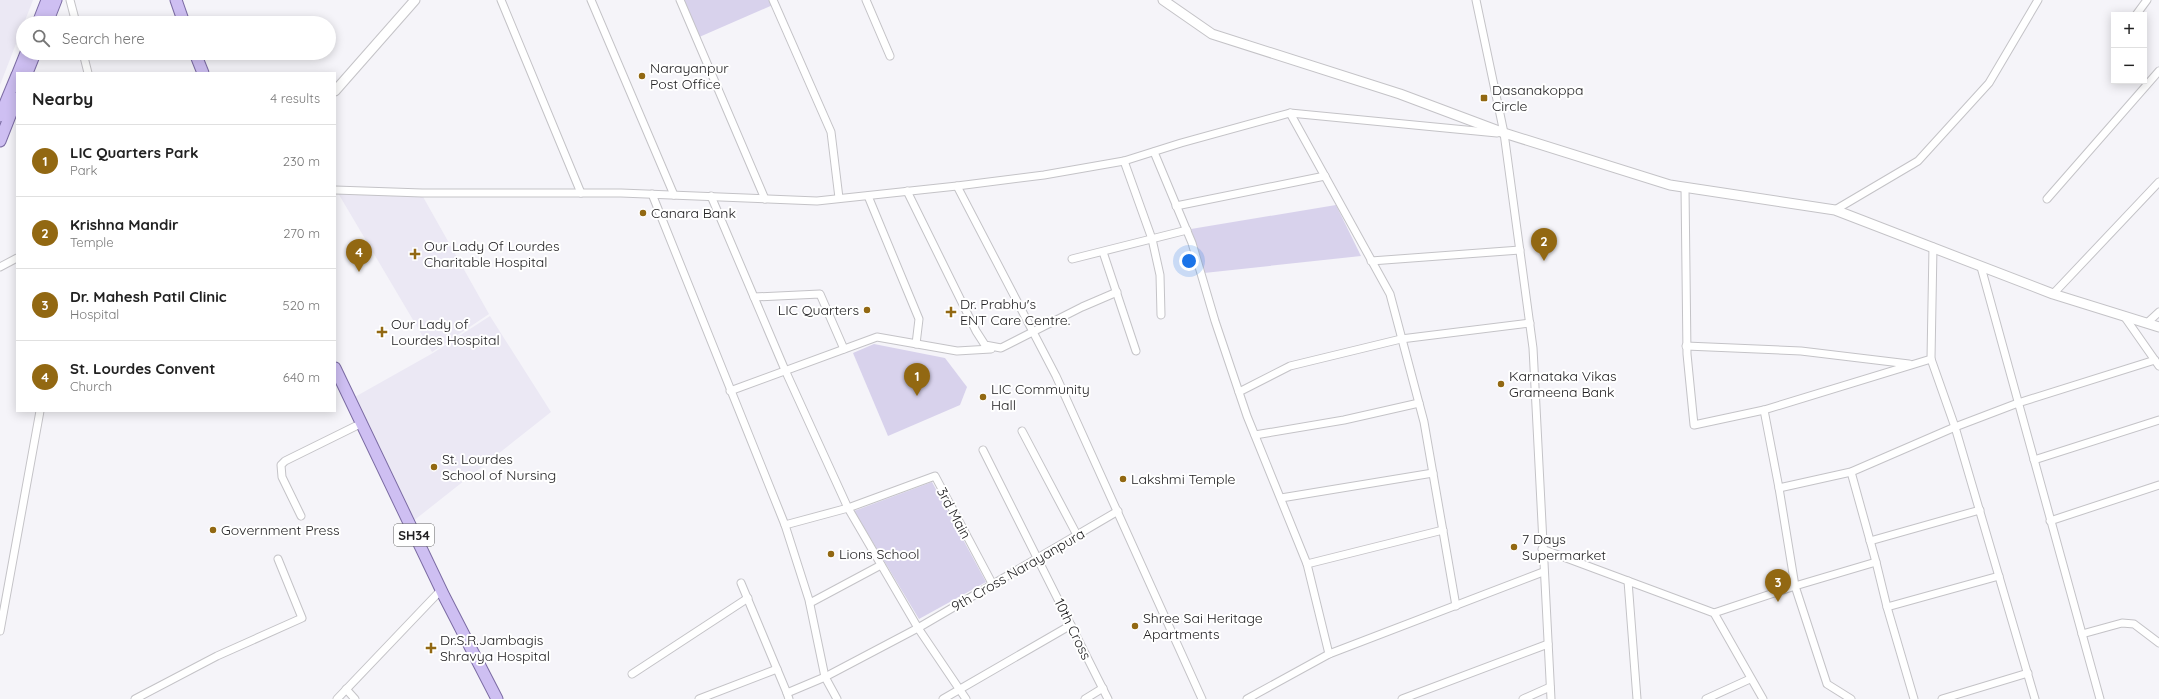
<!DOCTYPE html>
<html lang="en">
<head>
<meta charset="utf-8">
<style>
  :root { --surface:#fff; --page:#f6f6f6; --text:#222; --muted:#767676; --line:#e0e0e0; --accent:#926812 }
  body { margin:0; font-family:Quicksand,sans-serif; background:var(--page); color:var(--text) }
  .controls { position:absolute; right:12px; top:12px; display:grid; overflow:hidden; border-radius:0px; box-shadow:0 2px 10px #0003 }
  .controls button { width:36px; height:36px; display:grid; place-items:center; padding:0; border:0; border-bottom:1px solid var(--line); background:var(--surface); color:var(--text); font:20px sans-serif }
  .you { position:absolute; left:1189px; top:261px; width:14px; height:14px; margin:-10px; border:3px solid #fff; border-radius:50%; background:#1a73e8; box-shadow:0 0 0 6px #1a73e833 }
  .badge { display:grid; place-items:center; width:26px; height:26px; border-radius:50%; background:var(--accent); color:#fff; font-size:13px; font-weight:700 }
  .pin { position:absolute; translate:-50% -33px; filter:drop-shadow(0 1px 2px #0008) }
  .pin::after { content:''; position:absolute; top:21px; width:14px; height:12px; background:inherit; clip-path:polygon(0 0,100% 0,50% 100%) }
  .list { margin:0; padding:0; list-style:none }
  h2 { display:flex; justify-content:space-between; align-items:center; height:52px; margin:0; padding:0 16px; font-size:17px }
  h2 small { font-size:13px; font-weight:400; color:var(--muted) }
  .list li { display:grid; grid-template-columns:26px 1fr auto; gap:12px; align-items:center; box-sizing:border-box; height:72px; padding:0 16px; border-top:1px solid var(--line) }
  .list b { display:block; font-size:15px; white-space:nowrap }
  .list p { margin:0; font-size:13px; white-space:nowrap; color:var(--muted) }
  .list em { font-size:13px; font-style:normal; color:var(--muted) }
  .icon { flex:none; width:22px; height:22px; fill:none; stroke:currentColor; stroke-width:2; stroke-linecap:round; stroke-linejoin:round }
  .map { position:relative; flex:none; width:2159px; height:699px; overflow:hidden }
  .search { position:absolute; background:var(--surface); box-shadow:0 2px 10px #0003; left:16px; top:16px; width:320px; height:44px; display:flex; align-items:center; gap:10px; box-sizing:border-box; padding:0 14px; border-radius:22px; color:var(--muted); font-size:15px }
  .panel { position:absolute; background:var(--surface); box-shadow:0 2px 10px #0003; left:16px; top:72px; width:320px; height:340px; border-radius:0px }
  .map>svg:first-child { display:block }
  .built { fill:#ebe8f4 }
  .green { fill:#d8d2ec }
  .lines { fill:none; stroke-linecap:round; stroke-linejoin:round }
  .minor-casing { stroke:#c4c3c7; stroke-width:9 }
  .tertiary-casing { stroke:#c4c3c7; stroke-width:11 }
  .primary-casing { stroke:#7c6ca4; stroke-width:13 }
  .minor { stroke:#fff; stroke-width:7 }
  .tertiary { stroke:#fff; stroke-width:9 }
  .primary { stroke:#cebff2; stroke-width:11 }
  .poi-dot { fill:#926812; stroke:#fff; stroke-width:1.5 }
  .labels { text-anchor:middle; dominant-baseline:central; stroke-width:4; stroke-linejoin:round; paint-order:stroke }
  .shield { fill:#fff; stroke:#646465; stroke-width:1 }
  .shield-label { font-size:13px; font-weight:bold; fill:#222123 }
  .poi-label { font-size:14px; fill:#222123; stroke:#fff; text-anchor:start }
  .street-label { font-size:14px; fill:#222123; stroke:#fff }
</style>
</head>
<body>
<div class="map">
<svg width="2159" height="699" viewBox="0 0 2159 699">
  <rect width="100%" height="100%" fill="#f5f4f9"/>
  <g class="built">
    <path d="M0,0H33L0,85Z"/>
    <path d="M338,193L422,195L489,314L432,352Z"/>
    <path d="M490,316L551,412L412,522L353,398L433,353Z"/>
  </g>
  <g class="green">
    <path d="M680,0H773L775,4L697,38Z"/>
    <path d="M1336,205L1361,256L1204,273L1191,229Z"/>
    <path d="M874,344L945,358L967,387L960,405L888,436L853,353Z"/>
    <path d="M932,482L986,582L919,619L854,511Z"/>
  </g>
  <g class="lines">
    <g class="minor-casing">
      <g id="minor">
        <path d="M70,0L76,23"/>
        <path d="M501,0L581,193"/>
        <path d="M591,0L674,195"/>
        <path d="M680,0L765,199"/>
        <path d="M773,0L831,132L839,198"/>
        <path d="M866,0L890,56"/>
        <path d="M1476,0L1504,133L1533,348L1551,699"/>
        <path d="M2136,15L2147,0"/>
        <path d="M83,53L88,73"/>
        <path d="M1290,113L1390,294L1424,422L1456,606"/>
        <path d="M1154,152L1192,243L1215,321L1247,416L1307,564L1329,654"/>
        <path d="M1124,161L1152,239L1160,275L1161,315"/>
        <path d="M1685,188L1687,354L1694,425L1764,410L1931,359L1933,247"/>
        <path d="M335,190L422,193H621L817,201L957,186"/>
        <path d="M907,191L976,331L985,345L1001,348L1082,307L1117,292"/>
        <path d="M652,194L785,525L809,600L825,677L787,693L789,699"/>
        <path d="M711,196L785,370L848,508L918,628L825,677L837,699"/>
        <path d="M868,196L919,319L916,344"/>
        <path d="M2047,199L2159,71"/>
        <path d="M1176,206L1325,176"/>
        <path d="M1835,210L1918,161L1989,83L2038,0"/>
        <path d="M1103,252L1136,351"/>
        <path d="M1072,259L1187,230"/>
        <path d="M1371,261L1520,250"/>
        <path d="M0,267L17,258"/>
        <path d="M1981,267L2100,699"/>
        <path d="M2053,294L2159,182"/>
        <path d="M754,297L820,294L844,349"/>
        <path d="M2124,316L2159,366"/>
        <path d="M2147,323L2159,312"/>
        <path d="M1686,346L1801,351L1909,364"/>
        <path d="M1931,359L1955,427L2035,699"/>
        <path d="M730,391L877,337L957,351L991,349"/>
        <path d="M1239,392L1290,366L1401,339L1530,323"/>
        <path d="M1764,410L1779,488L1851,472L1955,427L2018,403L2155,360"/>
        <path d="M1022,431L1077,535"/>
        <path d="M1255,435L1344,420L1419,403"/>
        <path d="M983,450L1108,699"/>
        <path d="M2034,460L2159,420"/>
        <path d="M1851,472L1876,562L1887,607L1914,699"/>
        <path d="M1779,488L1795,586L1827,684L1851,699"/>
        <path d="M1281,498L1433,473"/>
        <path d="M301,516L282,477L281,465L285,461L360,424"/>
        <path d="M2050,521L2159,485"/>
        <path d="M785,525L848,508L935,476L993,585"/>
        <path d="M1870,541L1980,510"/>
        <path d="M1542,549L1714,613L1763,699"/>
        <path d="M1307,564L1443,530"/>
        <path d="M1628,581L1637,699"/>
        <path d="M741,583L787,693"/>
        <path d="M810,603L881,565"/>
        <path d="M1887,607L1999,576"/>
        <path d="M1714,613L1795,586L1876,562"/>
        <path d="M0,631L40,411"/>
        <path d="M2082,634L2122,623L2134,624L2159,643"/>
        <path d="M632,674L748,598"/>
        <path d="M346,689L355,699"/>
        <path d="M135,699L217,656L302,618L278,559"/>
        <path d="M337,699L441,590"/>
        <path d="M699,699L777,669"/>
        <path d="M943,699L1071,625"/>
        <path d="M966,699L918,628L1118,511"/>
        <path d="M1085,699L1103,688"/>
        <path d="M1202,699L1056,376L957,186L1044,175L1124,161L1181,143L1290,113L1497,133"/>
        <path d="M1247,699L1329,654L1543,572"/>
        <path d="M1402,699L1548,644"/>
        <path d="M1523,699L1550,687"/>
        <path d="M1706,699L1750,679"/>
        <path d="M1942,699L2028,673"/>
      </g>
    </g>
    <g class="tertiary-casing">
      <g id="tertiary">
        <path d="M1163,0L1212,34L1400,94L1504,133L1670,185L1835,210L2053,294L2159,327"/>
        <path d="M335,91L415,0"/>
      </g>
    </g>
    <g class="primary-casing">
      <g id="primary">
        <path d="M176,0L184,23"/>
        <path d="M38,23L47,0"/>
        <path d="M47,23L56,0"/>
        <path d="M195,53L203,73"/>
        <path d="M18,73L26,53"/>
        <path d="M27,73L35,53"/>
        <path d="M0,116L17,75"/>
        <path d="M0,141L17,98"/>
        <path d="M335,368L444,596L497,699"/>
      </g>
    </g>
    <use href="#minor" class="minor"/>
    <use href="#tertiary" class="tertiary"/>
    <use href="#primary" class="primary"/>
  </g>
  <g class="poi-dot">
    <circle cx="642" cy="76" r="4"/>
    <rect x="1480" y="94" width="8" height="8" rx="2"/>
    <circle cx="643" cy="213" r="4"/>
    <path d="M413 248h4v4h4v4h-4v4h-4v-4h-4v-4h4z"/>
    <circle cx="867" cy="310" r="4"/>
    <path d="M949 306h4v4h4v4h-4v4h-4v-4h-4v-4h4z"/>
    <path d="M380 326h4v4h4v4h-4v4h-4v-4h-4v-4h4z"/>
    <circle cx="1501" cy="384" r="4"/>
    <circle cx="983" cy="397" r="4"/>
    <circle cx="434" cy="467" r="4"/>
    <circle cx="1123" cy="479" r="4"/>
    <circle cx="213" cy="530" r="4"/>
    <circle cx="1514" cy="547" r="4"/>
    <circle cx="831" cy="554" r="4"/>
    <circle cx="1135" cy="626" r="4"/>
    <path d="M429 642h4v4h4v4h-4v4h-4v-4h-4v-4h4z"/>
  </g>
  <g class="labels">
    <rect class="shield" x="394" y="524" width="40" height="22" rx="3"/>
    <g class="shield-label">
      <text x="414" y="535">SH34</text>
    </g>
    <g class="poi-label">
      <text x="650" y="68">Narayanpur<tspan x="650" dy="16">Post Office</tspan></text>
      <text x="1492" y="90">Dasanakoppa<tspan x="1492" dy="16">Circle</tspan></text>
      <text x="651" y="213">Canara Bank</text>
      <text x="424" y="246">Our Lady Of Lourdes<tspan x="424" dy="16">Charitable Hospital</tspan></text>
      <text x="960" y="304">Dr. Prabhu's<tspan x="960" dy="16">ENT Care Centre.</tspan></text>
      <text x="859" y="310" text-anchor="end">LIC Quarters</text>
      <text x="391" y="324">Our Lady of<tspan x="391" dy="16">Lourdes Hospital</tspan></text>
      <text x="1509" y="376">Karnataka Vikas<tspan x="1509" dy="16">Grameena Bank</tspan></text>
      <text x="991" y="389">LIC Community<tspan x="991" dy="16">Hall</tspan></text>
      <text x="442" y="459">St. Lourdes<tspan x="442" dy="16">School of Nursing</tspan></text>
      <text x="1131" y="479">Lakshmi Temple</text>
      <text x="221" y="530">Government Press</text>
      <text x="1522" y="539">7 Days<tspan x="1522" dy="16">Supermarket</tspan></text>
      <text x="839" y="554">Lions School</text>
      <text x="1143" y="618">Shree Sai Heritage<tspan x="1143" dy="16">Apartments</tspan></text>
      <text x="440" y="640">Dr.S.R.Jambagis<tspan x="440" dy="16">Shravya Hospital</tspan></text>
    </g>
    <g class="street-label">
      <text transform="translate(954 513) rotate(62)">3rd Main</text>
      <text transform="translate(1018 570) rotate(-30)">9th Cross Narayanpura</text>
      <text transform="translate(1073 629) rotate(64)">10th Cross</text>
    </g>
  </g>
</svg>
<div class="controls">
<button>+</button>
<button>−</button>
</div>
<div class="you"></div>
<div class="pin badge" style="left:917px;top:396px">1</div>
<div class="pin badge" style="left:1544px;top:261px">2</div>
<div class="pin badge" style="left:1778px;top:602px">3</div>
<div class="pin badge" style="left:359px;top:272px">4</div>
<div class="search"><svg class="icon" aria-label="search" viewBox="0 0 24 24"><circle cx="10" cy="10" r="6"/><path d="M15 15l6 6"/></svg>Search here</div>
<section class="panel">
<h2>Nearby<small>4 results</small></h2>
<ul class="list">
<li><span class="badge">1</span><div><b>LIC Quarters Park</b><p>Park</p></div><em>230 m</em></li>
<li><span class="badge">2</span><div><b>Krishna Mandir</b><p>Temple</p></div><em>270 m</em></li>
<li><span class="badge">3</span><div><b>Dr. Mahesh Patil Clinic</b><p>Hospital</p></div><em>520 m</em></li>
<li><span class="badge">4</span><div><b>St. Lourdes Convent</b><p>Church</p></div><em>640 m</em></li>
</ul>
</section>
</div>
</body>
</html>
